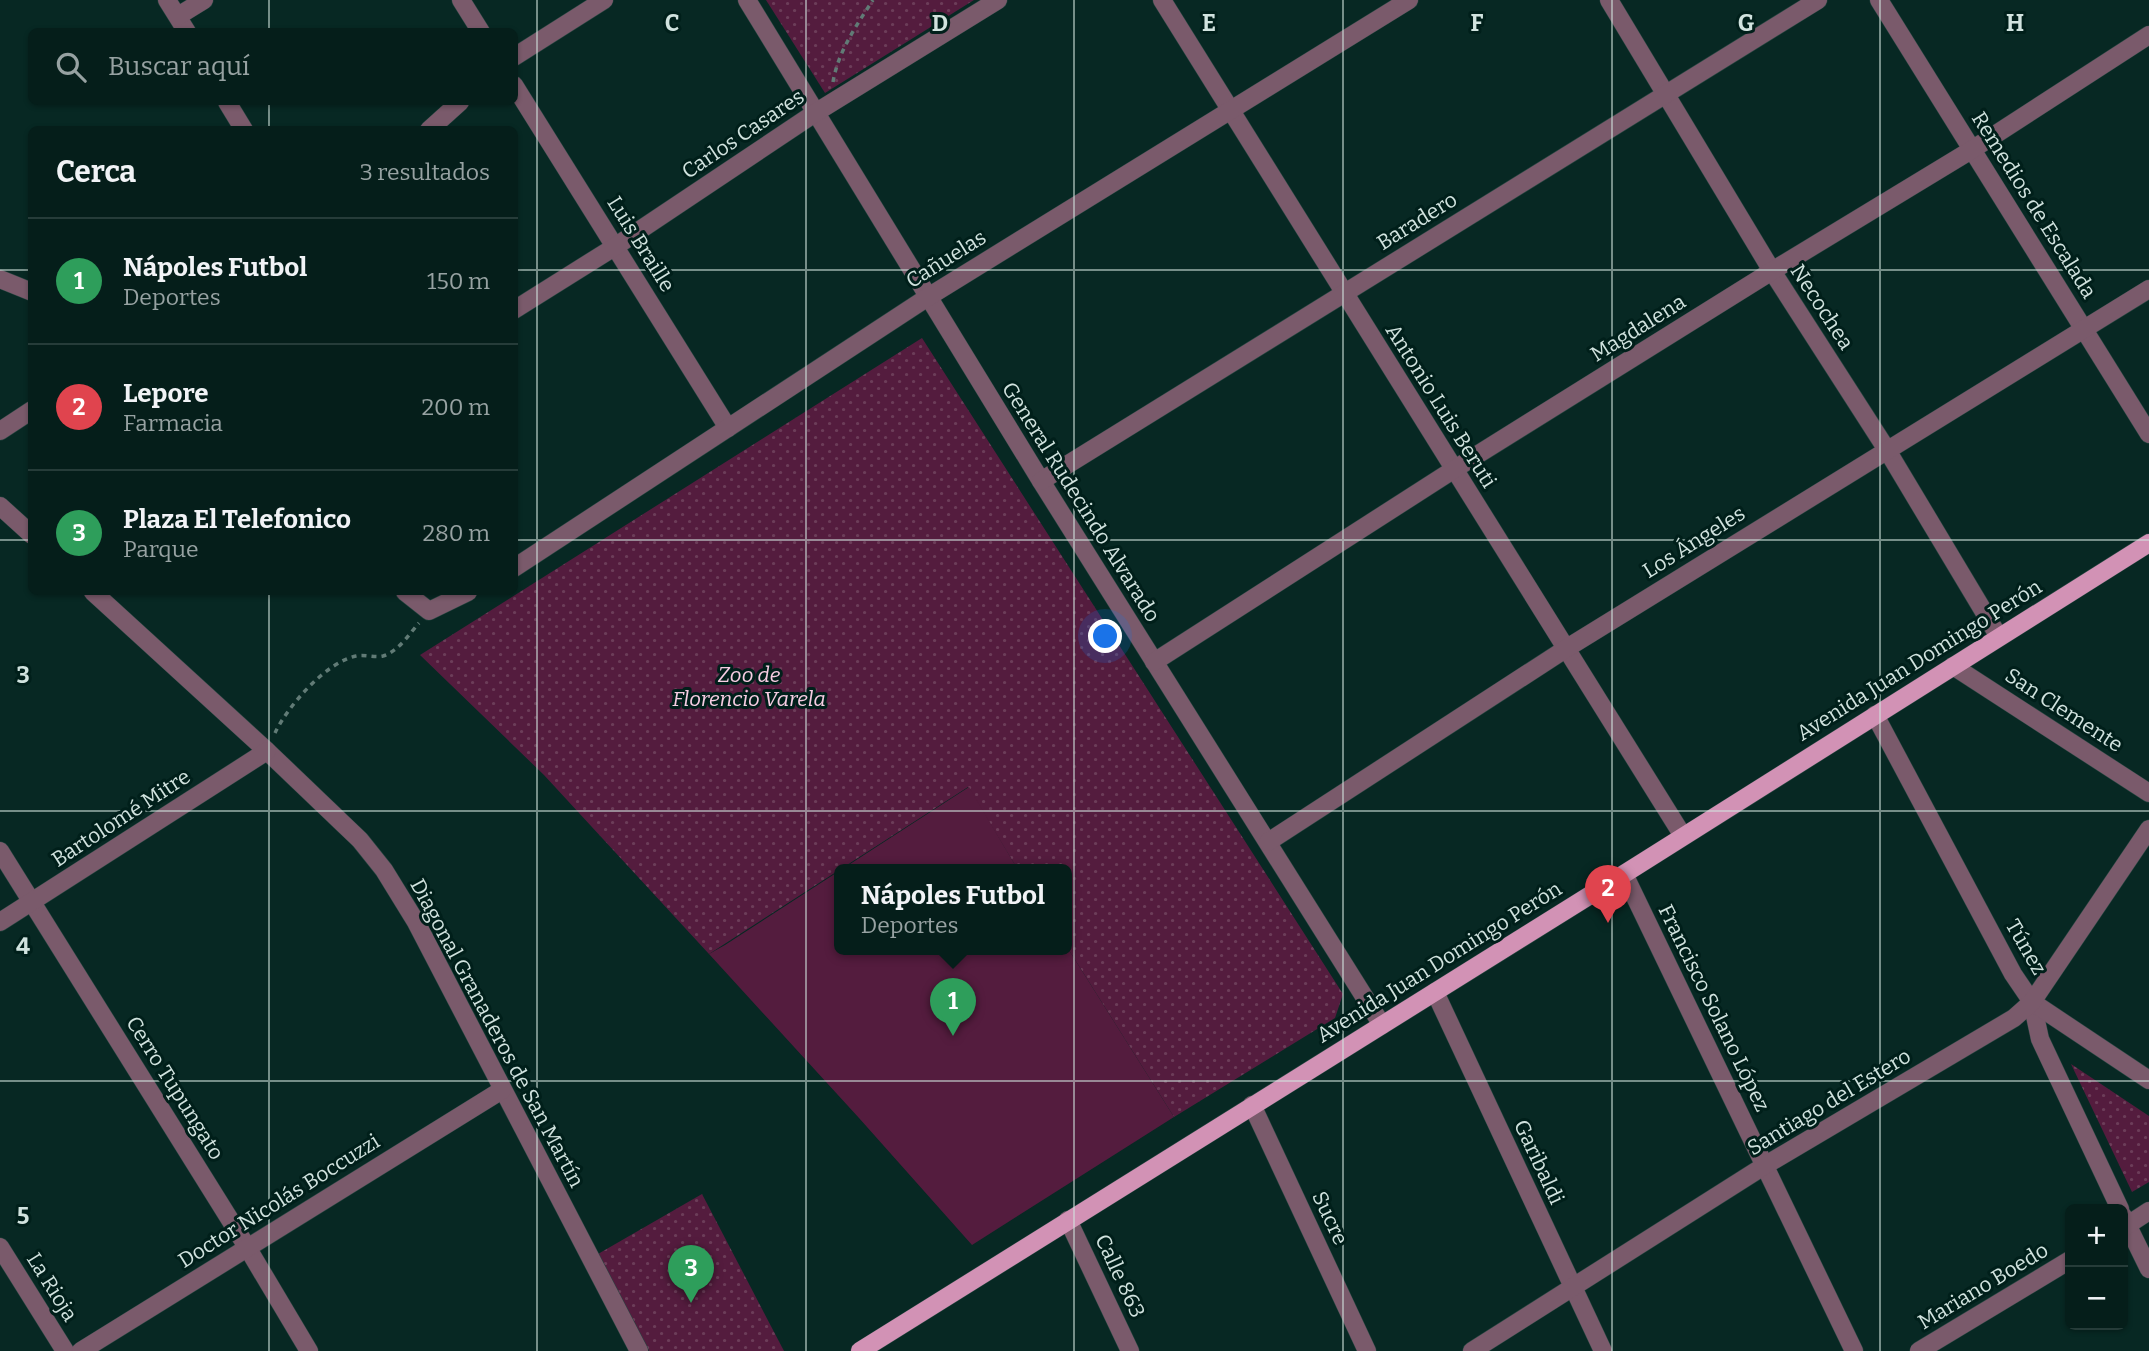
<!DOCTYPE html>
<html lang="es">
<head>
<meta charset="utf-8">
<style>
  :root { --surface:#051e1a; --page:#132b27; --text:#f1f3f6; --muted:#97a2a2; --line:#263c39; --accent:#f890cb }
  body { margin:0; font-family:Bitter,serif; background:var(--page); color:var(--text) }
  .controls { position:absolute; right:21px; bottom:21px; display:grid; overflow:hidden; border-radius:10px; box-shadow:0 2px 5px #0004 }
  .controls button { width:63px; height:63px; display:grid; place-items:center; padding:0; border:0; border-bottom:2px solid var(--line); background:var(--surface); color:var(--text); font:35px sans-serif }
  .you { position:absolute; left:1106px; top:637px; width:24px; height:24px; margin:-18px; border:5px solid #fff; border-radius:50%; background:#1a73e8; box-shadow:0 0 0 10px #1a73e833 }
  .badge { display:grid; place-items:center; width:46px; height:46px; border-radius:50%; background:var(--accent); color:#fff; font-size:23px; font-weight:700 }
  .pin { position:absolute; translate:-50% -58px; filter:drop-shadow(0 2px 4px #0008) }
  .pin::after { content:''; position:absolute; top:37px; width:24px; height:21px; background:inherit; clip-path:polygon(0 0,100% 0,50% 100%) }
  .popup { position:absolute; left:834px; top:864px; width:238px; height:91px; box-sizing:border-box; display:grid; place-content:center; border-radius:10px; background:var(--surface); filter:drop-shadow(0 2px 5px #0005); font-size:23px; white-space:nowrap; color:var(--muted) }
  .popup b { font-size:26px; color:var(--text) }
  .popup::after { content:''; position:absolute; left:50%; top:100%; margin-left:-14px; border:14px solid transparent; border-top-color:var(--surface) }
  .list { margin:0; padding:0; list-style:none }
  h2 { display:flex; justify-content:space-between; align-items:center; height:91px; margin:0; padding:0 28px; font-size:30px }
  h2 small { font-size:23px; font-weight:400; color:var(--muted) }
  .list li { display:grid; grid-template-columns:46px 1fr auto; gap:21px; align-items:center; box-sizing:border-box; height:126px; padding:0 28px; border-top:2px solid var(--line) }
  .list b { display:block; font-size:26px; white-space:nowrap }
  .list p { margin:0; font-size:23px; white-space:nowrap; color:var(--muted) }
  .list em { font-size:23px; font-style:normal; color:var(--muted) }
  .icon { flex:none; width:38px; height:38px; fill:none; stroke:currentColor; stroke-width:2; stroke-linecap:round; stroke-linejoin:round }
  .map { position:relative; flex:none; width:2149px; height:1351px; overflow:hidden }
  .search { position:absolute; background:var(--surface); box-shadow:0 2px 5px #0004; left:28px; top:28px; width:490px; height:77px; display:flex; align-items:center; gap:18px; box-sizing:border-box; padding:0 24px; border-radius:10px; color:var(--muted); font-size:26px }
  .panel { position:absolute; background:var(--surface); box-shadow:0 2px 5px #0004; left:28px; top:126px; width:490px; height:469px; border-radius:10px }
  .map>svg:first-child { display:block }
  .grass { fill:url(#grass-dots) }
  .pitch { fill:#541c3e }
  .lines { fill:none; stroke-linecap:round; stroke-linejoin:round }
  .minor-casing { stroke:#274641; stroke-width:19 }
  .major-casing { stroke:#274641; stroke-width:19 }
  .path { stroke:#617b76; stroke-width:3.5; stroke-dasharray:5 5; stroke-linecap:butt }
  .minor { stroke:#7a5a6b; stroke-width:18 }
  .major { stroke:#d292b5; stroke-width:18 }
  .grid { fill:none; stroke:#d1e3df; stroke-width:2; stroke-opacity:0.55 }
  .labels { text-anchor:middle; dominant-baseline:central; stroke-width:6; stroke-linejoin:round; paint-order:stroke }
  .street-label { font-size:21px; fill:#d1e3df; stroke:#001f1a }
  .park-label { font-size:21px; font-style:italic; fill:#f7cde3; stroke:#001f1a }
  .grid-label { font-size:23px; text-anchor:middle; font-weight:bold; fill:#d1e3df; stroke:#001f1a; stroke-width:6; stroke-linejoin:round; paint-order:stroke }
</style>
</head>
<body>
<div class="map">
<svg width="2149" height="1351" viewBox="0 0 2149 1351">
  <defs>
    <pattern id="grass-dots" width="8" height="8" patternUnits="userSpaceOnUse" patternTransform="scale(1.75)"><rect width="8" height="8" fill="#541c3e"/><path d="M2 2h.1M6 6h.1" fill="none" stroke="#6c3d59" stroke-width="1.8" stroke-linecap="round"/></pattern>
  </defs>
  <rect width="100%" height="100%" fill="#072823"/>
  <g class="grass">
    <path d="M766,0H974L825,93Z"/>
    <path d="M922,338L1343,994L1335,1018L1174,1117L1067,947V870H1018L968,787L709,954L544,775L420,655Z"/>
    <path d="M2071,1064L2149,1116V1182L2132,1192Z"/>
    <path d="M702,1194L784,1351H649L598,1254Z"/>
  </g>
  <path class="pitch" d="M969,787L1018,870H839V950H1067V947L1174,1117L972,1245L859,1118L709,954L725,945Z"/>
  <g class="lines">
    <g class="minor-casing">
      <g id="minor">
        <path d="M167,0L187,32"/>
        <path d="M461,0L481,32"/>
        <path d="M747,0L1041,481L1382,1025"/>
        <path d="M1162,0L1683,836"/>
        <path d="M1609,0L1772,271L1887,450L1999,637"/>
        <path d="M1879,0L2149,434"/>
        <path d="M178,16L204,0"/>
        <path d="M514,57L604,0"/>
        <path d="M514,85L728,428"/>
        <path d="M227,102L244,130"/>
        <path d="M429,130L460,102"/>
        <path d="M0,279L32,292"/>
        <path d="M514,310L616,246L815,113L998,0"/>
        <path d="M0,431L32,410"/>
        <path d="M1041,481L1818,0"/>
        <path d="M0,506L32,535"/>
        <path d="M514,568L928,297L1409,0"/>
        <path d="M93,592L267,751L360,840L384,870L416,922L639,1351"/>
        <path d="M405,592L429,611L468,592"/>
        <path d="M1154,662L1453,470L1772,271L1973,149L2149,35"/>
        <path d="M1953,666L2149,793"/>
        <path d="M1875,715L2013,974L2032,1002L2040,1039L2120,1209"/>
        <path d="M1268,842L1567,648L2149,289"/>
        <path d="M0,851L247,1247L309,1351"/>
        <path d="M1624,874L1854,1351"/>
        <path d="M0,922L267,751"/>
        <path d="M1435,992L1603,1351"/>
        <path d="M2032,1002L2149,1080"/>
        <path d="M1252,1105L1367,1351"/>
        <path d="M2123,1216L2149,1269"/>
        <path d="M1068,1220L1130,1351"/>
        <path d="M2123,1228L2149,1211"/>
        <path d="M0,1247L65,1351"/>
        <path d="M81,1351L502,1090"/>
        <path d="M1472,1351L1764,1166L2014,1018L2032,1002L2149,829"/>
        <path d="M1919,1351L2070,1260"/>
      </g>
    </g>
    <g class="major-casing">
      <path id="major" d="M860,1351L1624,874L2149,543"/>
    </g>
    <g class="path">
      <path d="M833,82C838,52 856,26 873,0"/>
      <path d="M275,733C287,707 326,662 356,656C365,654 375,658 383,656C399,651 409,634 419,623"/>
    </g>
    <use href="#minor" class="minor"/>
    <use href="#major" class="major"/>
  </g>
  <path class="grid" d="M269,0V32M537,0V1351M806,0V1351M1074,0V1351M1343,0V1351M1612,0V1351M1880,0V1351M269,102V130M0,270H32M514,270H2149M0,540H32M514,540H2149M269,592V1351M0,811H2149M0,1081H2149"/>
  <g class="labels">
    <g class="street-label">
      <text transform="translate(743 134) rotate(-34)">Carlos Casares</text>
      <text transform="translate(2034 205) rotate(58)">Remedios de Escalada</text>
      <text transform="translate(1417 221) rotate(-32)">Baradero</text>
      <text transform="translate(641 244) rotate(58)">Luis Braille</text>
      <text transform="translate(946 259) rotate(-32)">Cañuelas</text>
      <text transform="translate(1822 307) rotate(57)">Necochea</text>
      <text transform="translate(1638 328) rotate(-32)">Magdalena</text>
      <text transform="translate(1441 406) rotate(58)">Antonio Luis Beruti</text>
      <text transform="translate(1081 502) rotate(58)">General Rudecindo Alvarado</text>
      <text transform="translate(1694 542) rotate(-32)">Los Ángeles</text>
      <text transform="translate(1919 660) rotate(-32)">Avenida Juan Domingo Perón</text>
      <text transform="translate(2064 710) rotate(33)">San Clemente</text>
      <text transform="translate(121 818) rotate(-33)">Bartolomé Mitre</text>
      <text transform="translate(2026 947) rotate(60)">Túnez</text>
      <text transform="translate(1439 962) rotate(-32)">Avenida Juan Domingo Perón</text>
      <text transform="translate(1714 1008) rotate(64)">Francisco Solano López</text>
      <text transform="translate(497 1033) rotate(62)">Diagonal Granaderos de San Martín</text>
      <text transform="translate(175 1088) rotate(58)">Cerro Tupungato</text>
      <text transform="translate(1829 1102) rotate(-31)">Santiago del Estero</text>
      <text transform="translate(1539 1162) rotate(65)">Garibaldi</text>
      <text transform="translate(279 1201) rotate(-32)">Doctor Nicolás Boccuzzi</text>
      <text transform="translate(1330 1218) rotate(65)">Sucre</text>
      <text transform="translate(1120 1276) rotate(65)">Calle 863</text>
      <text transform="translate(1983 1286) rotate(-31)">Mariano Boedo</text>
      <text transform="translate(52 1287) rotate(58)">La Rioja</text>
    </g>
    <g class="park-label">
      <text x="749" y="675">Zoo de<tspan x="749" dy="24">Florencio Varela</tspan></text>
    </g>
  </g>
  <g class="grid-label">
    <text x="672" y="31">C</text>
    <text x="940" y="31">D</text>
    <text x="1209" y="31">E</text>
    <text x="1477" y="31">F</text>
    <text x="1746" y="31">G</text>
    <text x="2015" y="31">H</text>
    <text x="23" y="683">3</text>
    <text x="23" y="954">4</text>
    <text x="23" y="1224">5</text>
  </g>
</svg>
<div class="controls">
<button>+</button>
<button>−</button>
</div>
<div class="you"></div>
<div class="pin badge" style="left:953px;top:1036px;background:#2e9e5b">1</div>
<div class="popup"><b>Nápoles Futbol</b>Deportes</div>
<div class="pin badge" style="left:1608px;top:923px;background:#e0444e">2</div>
<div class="pin badge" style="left:691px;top:1303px;background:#2e9e5b">3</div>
<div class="search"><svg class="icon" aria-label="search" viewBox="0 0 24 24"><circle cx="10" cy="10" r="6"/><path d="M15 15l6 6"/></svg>Buscar aquí</div>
<section class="panel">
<h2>Cerca<small>3 resultados</small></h2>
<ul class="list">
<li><span class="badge" style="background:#2e9e5b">1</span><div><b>Nápoles Futbol</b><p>Deportes</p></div><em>150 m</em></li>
<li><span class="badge" style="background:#e0444e">2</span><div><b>Lepore</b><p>Farmacia</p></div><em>200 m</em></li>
<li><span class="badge" style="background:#2e9e5b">3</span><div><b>Plaza El Telefonico</b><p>Parque</p></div><em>280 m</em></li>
</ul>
</section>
</div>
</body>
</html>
